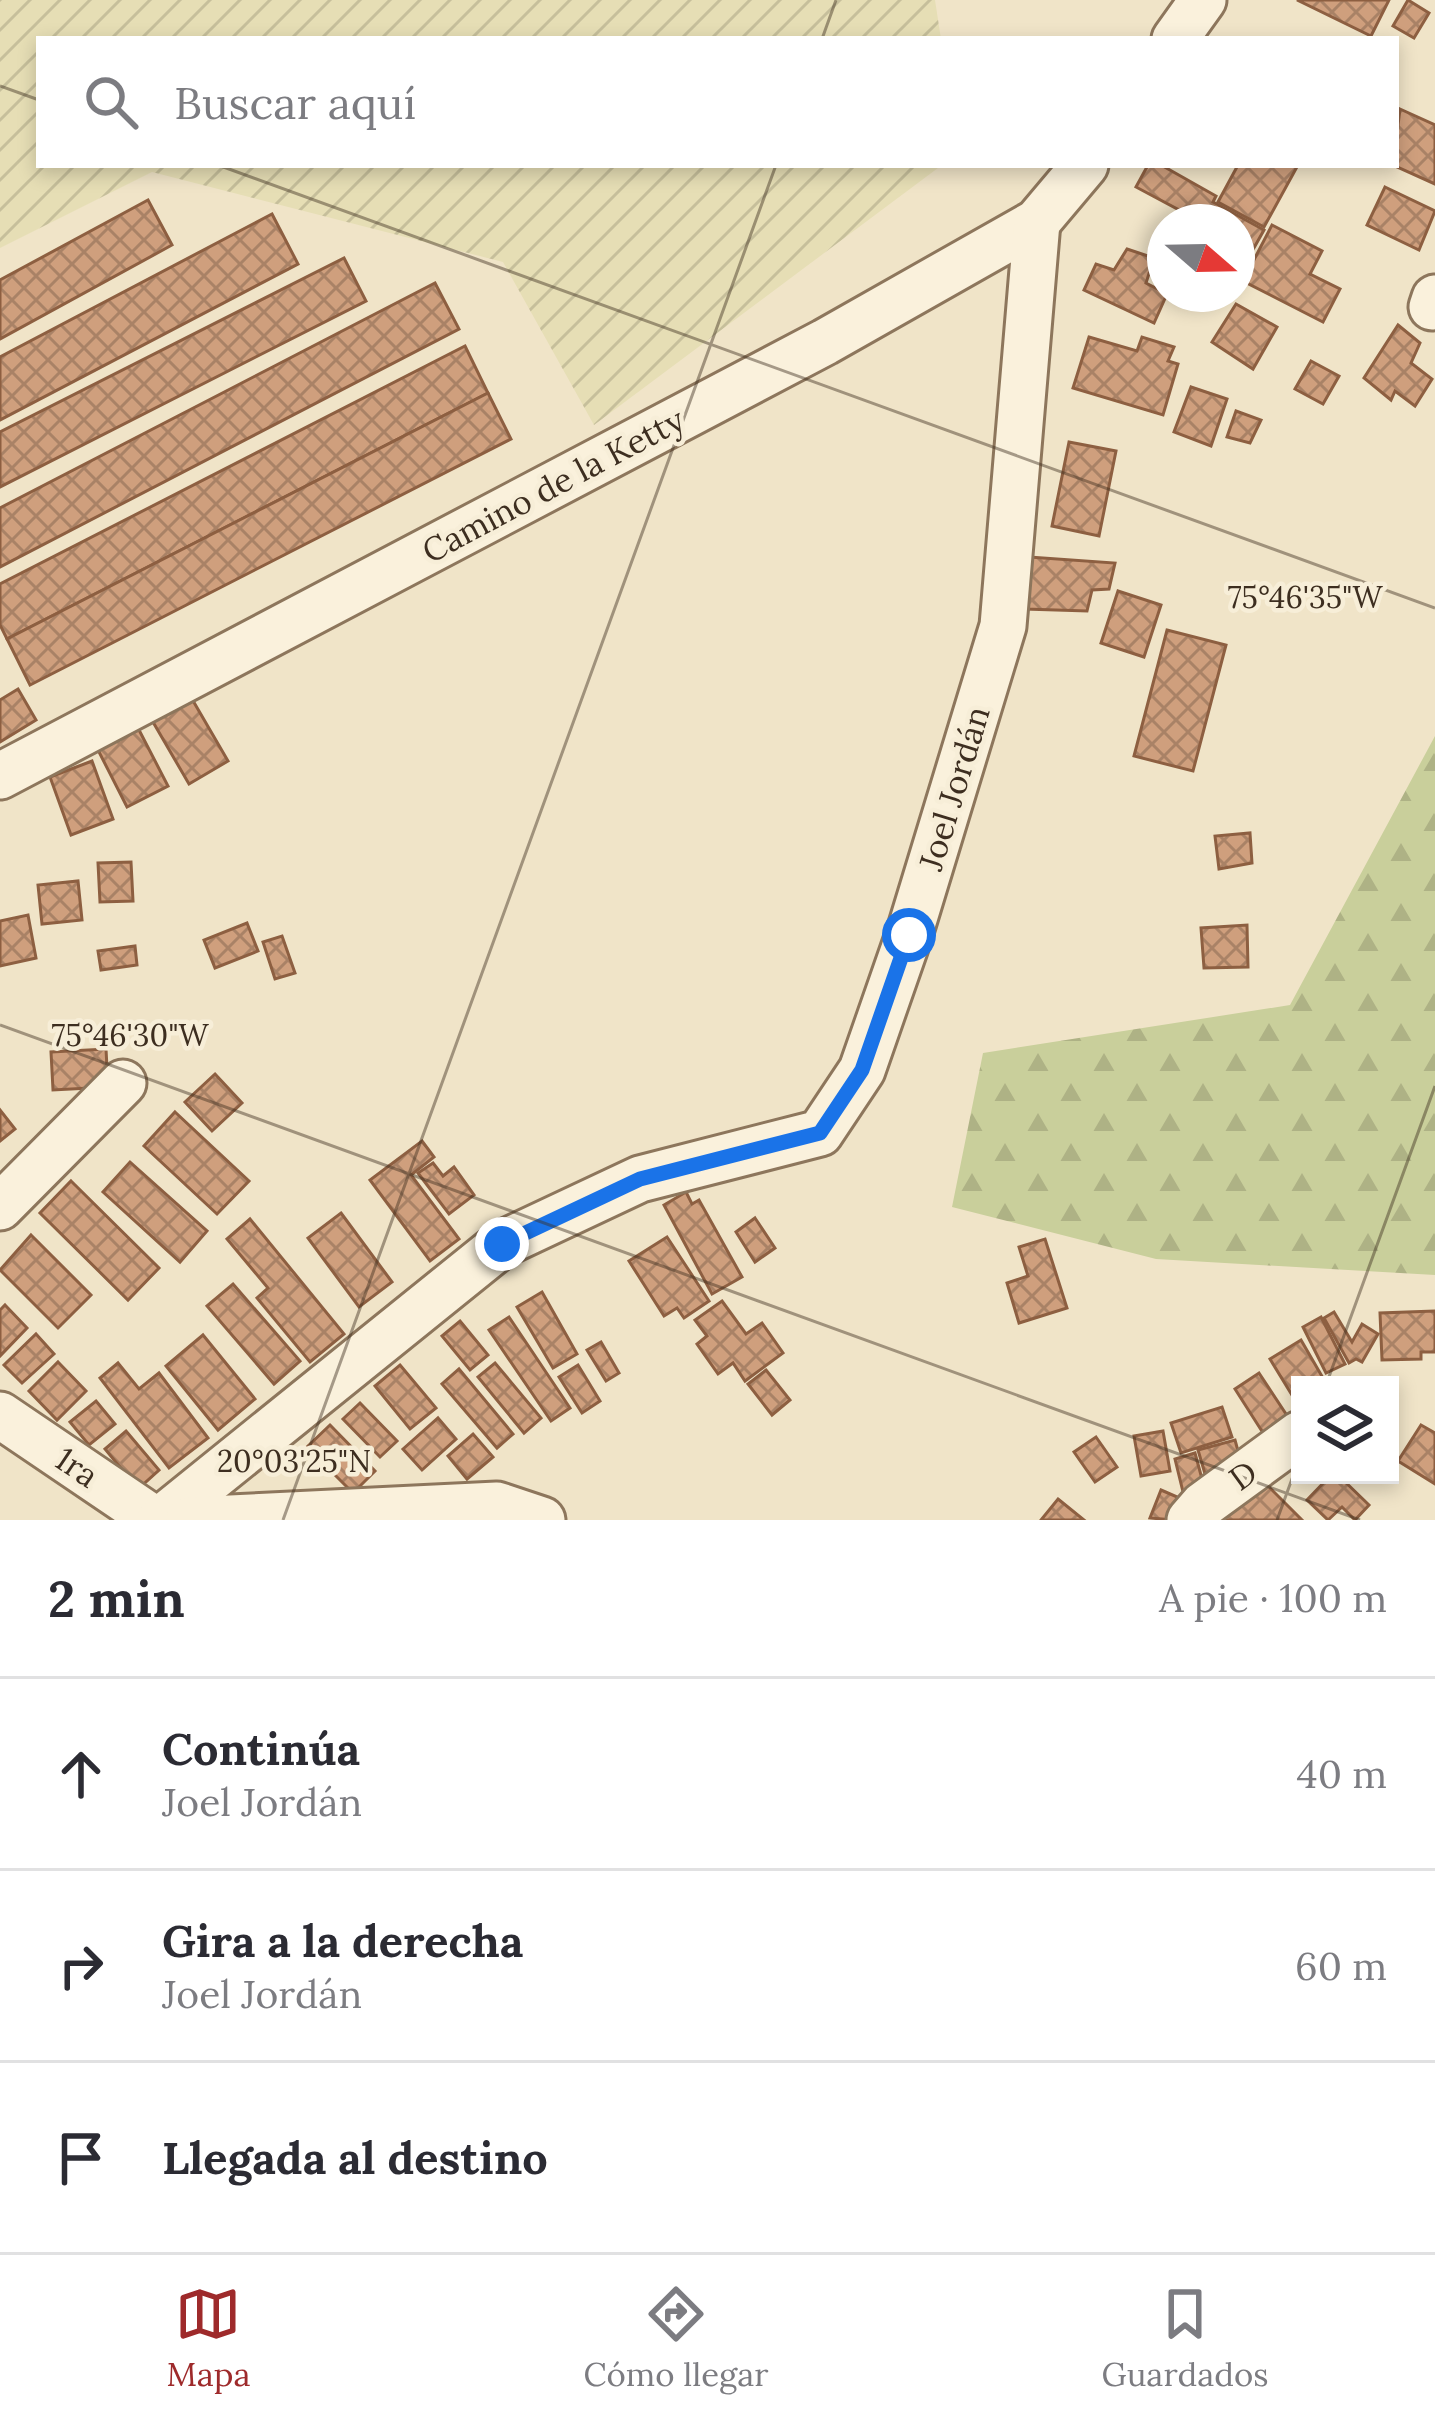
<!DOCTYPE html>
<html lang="es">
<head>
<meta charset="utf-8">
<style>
  :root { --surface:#fff; --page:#f2f2f3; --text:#2b2b33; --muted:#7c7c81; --line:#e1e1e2; --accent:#9e2a2b }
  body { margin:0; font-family:Lora,serif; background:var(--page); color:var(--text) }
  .controls { position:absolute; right:36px; bottom:36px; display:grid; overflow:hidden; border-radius:0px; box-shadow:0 6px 18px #0003 }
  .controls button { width:108px; height:108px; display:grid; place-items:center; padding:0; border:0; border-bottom:3px solid var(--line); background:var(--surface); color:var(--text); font:60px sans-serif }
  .compass { position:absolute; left:1147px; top:204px; width:108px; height:108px; border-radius:50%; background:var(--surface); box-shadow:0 6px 18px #0003; rotate:110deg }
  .stop { position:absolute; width:36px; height:36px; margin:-27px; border:9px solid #1a73e8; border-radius:50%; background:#fff }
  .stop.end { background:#1a73e8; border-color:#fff; box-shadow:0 3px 12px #0008 }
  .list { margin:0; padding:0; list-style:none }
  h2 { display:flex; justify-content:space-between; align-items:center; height:156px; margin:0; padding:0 48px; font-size:51px }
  h2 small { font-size:39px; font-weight:400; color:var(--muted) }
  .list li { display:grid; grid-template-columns:78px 1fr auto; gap:36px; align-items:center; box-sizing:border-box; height:192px; padding:0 48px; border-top:3px solid var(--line) }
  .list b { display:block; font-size:45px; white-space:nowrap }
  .list p { margin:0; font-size:39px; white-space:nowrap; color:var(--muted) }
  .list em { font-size:39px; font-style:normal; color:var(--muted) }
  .icon { flex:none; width:66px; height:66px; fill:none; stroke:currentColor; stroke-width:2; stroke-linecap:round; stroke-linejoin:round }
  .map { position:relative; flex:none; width:1435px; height:1520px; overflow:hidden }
  .search { position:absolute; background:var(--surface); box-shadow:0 6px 18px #0003; left:36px; right:36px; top:36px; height:132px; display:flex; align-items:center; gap:30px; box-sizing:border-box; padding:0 42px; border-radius:0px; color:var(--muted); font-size:45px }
  .sheet { height:732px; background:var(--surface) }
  nav { display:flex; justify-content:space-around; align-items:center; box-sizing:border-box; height:168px; border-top:3px solid var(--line); background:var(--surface); font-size:33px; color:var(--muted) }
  nav a { display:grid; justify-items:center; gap:6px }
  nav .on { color:var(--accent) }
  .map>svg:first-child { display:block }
  .farmland { fill:url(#farmland-furrows) }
  .forest { fill:url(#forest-firs) }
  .building { fill:url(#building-cross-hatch); stroke:#8d5f41; stroke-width:3 }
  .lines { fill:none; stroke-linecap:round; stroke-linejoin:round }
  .minor-casing { stroke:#8d765c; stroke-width:51 }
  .minor { stroke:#faf1dc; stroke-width:45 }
  .route { stroke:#1a73e8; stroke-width:15 }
  .ticks { fill:none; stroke:#3d2e20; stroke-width:3; stroke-opacity:0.45 }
  .labels { text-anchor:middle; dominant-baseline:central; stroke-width:9; stroke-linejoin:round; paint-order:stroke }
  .street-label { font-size:33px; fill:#3d2e20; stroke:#f7eed8 }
  .ticks-label { font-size:30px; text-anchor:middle; fill:#3d2e20; stroke:#f7eed8; stroke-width:9; stroke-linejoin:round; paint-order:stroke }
</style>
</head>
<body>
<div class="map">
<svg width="1435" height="1520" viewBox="0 0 1435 1520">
  <defs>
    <pattern id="farmland-furrows" width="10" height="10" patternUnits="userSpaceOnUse" patternTransform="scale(3)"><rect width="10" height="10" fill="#e6deb5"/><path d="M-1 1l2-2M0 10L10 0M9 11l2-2" fill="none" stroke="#c6bf9b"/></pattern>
    <pattern id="forest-firs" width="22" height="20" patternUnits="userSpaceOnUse" patternTransform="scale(3)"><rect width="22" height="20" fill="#c9cf9b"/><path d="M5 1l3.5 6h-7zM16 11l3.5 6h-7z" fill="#aeb285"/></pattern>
    <pattern id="building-cross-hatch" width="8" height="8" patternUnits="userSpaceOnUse" patternTransform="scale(3)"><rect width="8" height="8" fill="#cf9f7d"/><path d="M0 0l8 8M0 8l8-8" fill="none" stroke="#a98266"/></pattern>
  </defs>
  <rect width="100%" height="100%" fill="#f0e4c8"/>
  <path class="farmland" d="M0,0H935L941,39H39V165H942L594,425L503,262L152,172L0,248Z"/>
  <path class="forest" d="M1435,736V1275L1156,1259L952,1207L983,1053L1290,1005Z"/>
  <g class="building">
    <path d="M1297,0H1389L1371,36Z"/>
    <path d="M1408,0L1429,13L1414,38L1393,26Z"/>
    <path d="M1400,109L1435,125V184L1393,165Z"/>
    <path d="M1148,165H1161L1216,196L1213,202L1264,230L1237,278V222H1173L1179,210L1136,187Z"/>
    <path d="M1238,165H1298L1264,227L1218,202Z"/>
    <path d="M1385,187L1435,211L1419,250L1367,225Z"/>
    <path d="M148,200L172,245L0,339V280Z"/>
    <path d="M272,214L298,264L0,420V357Z"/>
    <path d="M1272,225L1322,251L1310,274L1340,289L1323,322L1243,281Z"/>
    <path d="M1127,249L1154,258L1146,283L1167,294L1154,323L1084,290L1096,264L1114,270Z"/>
    <path d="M344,258L366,301L0,487V432Z"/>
    <path d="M435,283L459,329L0,567V508Z"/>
    <path d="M1236,304L1277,327L1253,369L1212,342Z"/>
    <path d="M1398,325L1420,343L1411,363L1432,379L1415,406L1395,391L1391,400L1364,378Z"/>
    <path d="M1089,337L1137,351L1142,337L1174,347L1168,361L1178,364L1163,415L1073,388Z"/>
    <path d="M465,346L488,393L7,639L0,625V584Z"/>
    <path d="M1311,361L1339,376L1323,404L1295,389Z"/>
    <path d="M1191,387L1227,399L1211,446L1174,432Z"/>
    <path d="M488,393L511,439L30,685L7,639Z"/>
    <path d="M1236,411L1261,420L1250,443L1227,437Z"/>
    <path d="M1069,442L1116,451L1099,536L1052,526Z"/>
    <path d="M1029,557L1115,563L1109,589L1092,590L1087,611L1025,609Z"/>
    <path d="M1118,591L1161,605L1144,657L1101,643Z"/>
    <path d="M1167,630L1226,645L1193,771L1134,756Z"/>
    <path d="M18,689L36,720L0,742V700Z"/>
    <path d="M192,699L228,761L189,784L153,722Z"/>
    <path d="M138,728L168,786L127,807L97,748Z"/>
    <path d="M92,761L113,819L71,835L50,777Z"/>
    <path d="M1250,833L1252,863L1219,869L1215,836Z"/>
    <path d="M131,862L133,901L100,902L98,863Z"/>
    <path d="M78,881L82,920L42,924L38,885Z"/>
    <path d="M28,915L36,958L0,966V921Z"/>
    <path d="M247,923L258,951L215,968L204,940Z"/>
    <path d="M1247,925L1248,967L1204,968L1201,928Z"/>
    <path d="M282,936L295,973L275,979L263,942Z"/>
    <path d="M135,946L137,965L101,970L98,951Z"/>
    <path d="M106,1049L108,1087L53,1090L51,1052Z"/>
    <path d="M215,1074L242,1103L212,1131L185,1102Z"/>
    <path d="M0,1110L15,1129L0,1141Z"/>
    <path d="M175,1112L249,1181L217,1214L144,1146Z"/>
    <path d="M422,1141L434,1157L411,1175L459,1239L430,1261L370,1180Z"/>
    <path d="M130,1162L207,1231L180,1262L103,1192Z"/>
    <path d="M433,1163L443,1176L454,1167L474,1195L449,1214L418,1173Z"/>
    <path d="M71,1181L159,1268L128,1300L40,1213Z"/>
    <path d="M686,1192L692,1204L699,1200L742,1277L712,1294L664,1205Z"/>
    <path d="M341,1213L392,1282L359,1307L308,1238Z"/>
    <path d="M755,1218L775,1248L755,1262L736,1232Z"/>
    <path d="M250,1219L344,1334L310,1362L257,1298L268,1288L227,1239Z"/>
    <path d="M31,1235L91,1295L58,1328L0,1270Z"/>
    <path d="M667,1237L709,1301L684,1318L677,1308L664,1316L629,1261Z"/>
    <path d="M1045,1239L1067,1308L1019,1323L1007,1283L1028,1276L1019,1247Z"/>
    <path d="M233,1284L300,1361L274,1384L207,1306Z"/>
    <path d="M542,1292L577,1354L553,1368L517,1307Z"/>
    <path d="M722,1301L746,1334L762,1323L783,1353L745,1381L733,1363L718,1374L697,1344L707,1336L695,1320Z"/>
    <path d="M5,1305L27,1328L0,1356V1310Z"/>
    <path d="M1435,1311V1352H1421V1359L1382,1360L1380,1313Z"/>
    <path d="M1334,1312L1352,1342L1362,1324L1378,1334L1362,1362L1356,1359L1349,1363L1324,1318Z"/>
    <path d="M509,1317L570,1408L551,1421L489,1330Z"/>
    <path d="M1321,1317L1345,1364L1326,1373L1303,1327Z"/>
    <path d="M460,1321L488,1355L470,1370L442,1336Z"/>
    <path d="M36,1334L54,1354L22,1383L4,1365Z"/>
    <path d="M203,1335L255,1399L218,1430L166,1366Z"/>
    <path d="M1301,1340L1327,1385H1300L1298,1405L1270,1359Z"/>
    <path d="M601,1342L619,1373L606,1381L587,1350Z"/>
    <path d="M58,1362L86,1391L57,1420L29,1391Z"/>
    <path d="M118,1363L139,1389L159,1373L208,1438L169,1468L100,1378Z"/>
    <path d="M495,1363L541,1418L524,1433L478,1377Z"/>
    <path d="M400,1365L436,1408L410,1429L375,1386Z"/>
    <path d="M578,1365L600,1401L582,1413L559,1377Z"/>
    <path d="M459,1369L513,1434L497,1448L442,1384Z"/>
    <path d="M766,1370L790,1400L772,1415L748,1384Z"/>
    <path d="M1259,1373L1290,1420L1265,1436L1235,1389Z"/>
    <path d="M96,1401L115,1424L89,1445L70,1422Z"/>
    <path d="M360,1403L397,1441L380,1457L343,1419Z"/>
    <path d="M1222,1407L1232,1437L1181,1453L1171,1423Z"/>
    <path d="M438,1418L456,1439L422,1470L403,1449Z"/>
    <path d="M330,1425L375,1471L353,1493L307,1447Z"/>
    <path d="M1421,1425L1435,1433V1484L1398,1461Z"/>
    <path d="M126,1431L159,1470L138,1489L105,1449Z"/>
    <path d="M1163,1431L1170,1471L1141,1476L1134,1436Z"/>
    <path d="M473,1434L493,1457L467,1479L448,1456Z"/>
    <path d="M1096,1437L1117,1467L1095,1482L1074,1452Z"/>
    <path d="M1235,1440L1244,1473L1208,1484L1198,1450Z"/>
    <path d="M1195,1453L1205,1490L1184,1496L1175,1459Z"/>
    <path d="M1331,1475H1338L1369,1505L1355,1520L1342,1507L1328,1520L1307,1500Z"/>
    <path d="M1258,1476L1302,1520H1221Z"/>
    <path d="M1161,1490L1182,1499L1174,1520L1150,1518Z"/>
    <path d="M1058,1499L1084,1520H1041Z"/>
  </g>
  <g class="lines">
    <g class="minor-casing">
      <g id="minor">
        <path d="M1175,39L1203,0"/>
        <path d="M1432,307L1435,298"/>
        <path d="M0,776L825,342L1037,222L1085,165"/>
        <path d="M0,1207L123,1083"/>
        <path d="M0,1415L155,1520"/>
        <path d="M160,1520L502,1244L640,1179L820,1133L862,1070L909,935L1003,626L1037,222"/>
        <path d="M189,1520L497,1505L542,1520"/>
        <path d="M1190,1520L1203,1505L1300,1434"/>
      </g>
    </g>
    <use href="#minor" class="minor"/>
  </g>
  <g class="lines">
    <path class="route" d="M502,1244L640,1179L820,1133L862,1070L909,935"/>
  </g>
  <path class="ticks" d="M822,39L836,0M0,86L39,100M218,165L1435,608M0,1025L1360,1520M1326,1385L1435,1086M283,1520L776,165M1277,1520L1300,1457"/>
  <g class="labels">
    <g class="street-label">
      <text transform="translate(553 485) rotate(-28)">Camino de la Ketty</text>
      <text transform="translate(954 788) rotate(-73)">Joel Jordán</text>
      <text transform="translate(77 1467) rotate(34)">1ra</text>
      <text transform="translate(1243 1475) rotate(-36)">D</text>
    </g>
  </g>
  <g class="ticks-label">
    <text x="1305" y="608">75°46'35"W</text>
    <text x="130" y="1046">75°46'30"W</text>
    <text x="294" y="1472">20°03'25"N</text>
  </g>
</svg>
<div class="controls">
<button><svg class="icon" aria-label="layers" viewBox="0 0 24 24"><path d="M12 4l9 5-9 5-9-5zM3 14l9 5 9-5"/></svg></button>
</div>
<svg class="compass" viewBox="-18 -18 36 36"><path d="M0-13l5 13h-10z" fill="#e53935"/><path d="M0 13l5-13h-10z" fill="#7c7c81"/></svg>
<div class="stop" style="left:909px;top:935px"></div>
<div class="stop end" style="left:502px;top:1244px"></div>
<div class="search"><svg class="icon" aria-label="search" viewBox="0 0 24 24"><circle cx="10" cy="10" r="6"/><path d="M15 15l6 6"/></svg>Buscar aquí</div>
</div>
<section class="sheet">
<h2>2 min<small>A pie · 100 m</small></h2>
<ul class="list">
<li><svg class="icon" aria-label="ahead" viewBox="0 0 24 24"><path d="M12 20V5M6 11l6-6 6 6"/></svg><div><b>Continúa</b><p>Joel Jordán</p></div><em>40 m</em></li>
<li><svg class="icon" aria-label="right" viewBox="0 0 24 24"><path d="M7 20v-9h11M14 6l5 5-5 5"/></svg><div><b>Gira a la derecha</b><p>Joel Jordán</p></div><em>60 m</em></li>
<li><svg class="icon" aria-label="arrive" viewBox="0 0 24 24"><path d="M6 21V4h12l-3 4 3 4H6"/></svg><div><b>Llegada al destino</b></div></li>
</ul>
</section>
<nav>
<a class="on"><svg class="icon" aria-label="map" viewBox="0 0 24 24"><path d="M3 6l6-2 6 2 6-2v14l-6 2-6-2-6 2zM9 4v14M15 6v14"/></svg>Mapa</a>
<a><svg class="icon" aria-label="directions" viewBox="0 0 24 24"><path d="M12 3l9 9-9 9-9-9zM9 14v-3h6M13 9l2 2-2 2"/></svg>Cómo llegar</a>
<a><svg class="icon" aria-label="saved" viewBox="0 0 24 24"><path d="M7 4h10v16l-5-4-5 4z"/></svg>Guardados</a>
</nav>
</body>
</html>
